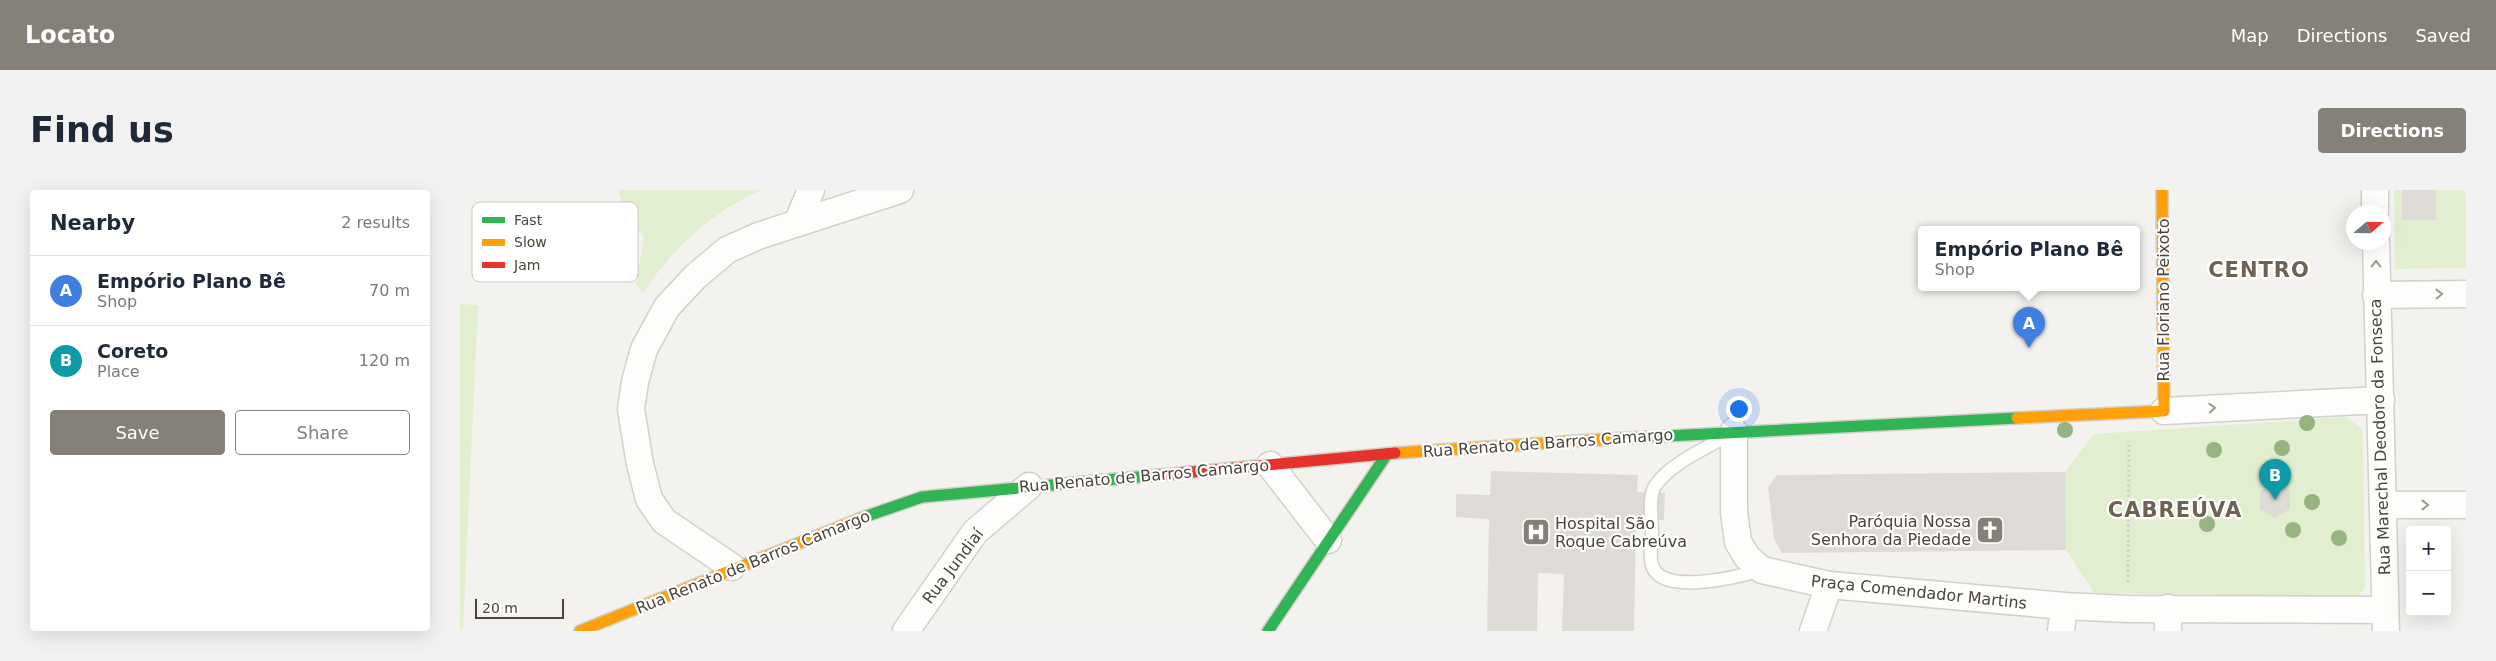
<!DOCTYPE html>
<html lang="en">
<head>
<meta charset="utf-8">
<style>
  :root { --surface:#fff; --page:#f2f2f3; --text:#1f2937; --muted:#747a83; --line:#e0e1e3; --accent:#868178 }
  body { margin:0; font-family:"DejaVu Sans",sans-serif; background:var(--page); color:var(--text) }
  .controls { position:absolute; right:15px; bottom:15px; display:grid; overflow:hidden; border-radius:5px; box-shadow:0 5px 20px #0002 }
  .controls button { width:45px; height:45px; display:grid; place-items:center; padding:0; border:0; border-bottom:1px solid var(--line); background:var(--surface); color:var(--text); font:25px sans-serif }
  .compass { position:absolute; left:1886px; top:15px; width:45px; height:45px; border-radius:50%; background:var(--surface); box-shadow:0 5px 20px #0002; rotate:70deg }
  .scale { position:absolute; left:15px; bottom:12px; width:89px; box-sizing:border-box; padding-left:5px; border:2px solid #4b4439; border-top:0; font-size:14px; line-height:18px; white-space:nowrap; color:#4b4439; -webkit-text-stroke:4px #fff; paint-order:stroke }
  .you { position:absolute; left:1278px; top:218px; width:18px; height:18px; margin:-12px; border:4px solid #fff; border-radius:50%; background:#1a73e8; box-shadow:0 0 0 8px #1a73e833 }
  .badge { display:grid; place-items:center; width:32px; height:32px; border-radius:50%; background:var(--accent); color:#fff; font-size:16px; font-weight:700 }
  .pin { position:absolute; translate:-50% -41px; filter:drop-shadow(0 1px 2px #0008) }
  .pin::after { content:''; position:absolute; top:26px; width:18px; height:15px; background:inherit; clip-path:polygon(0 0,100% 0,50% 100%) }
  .popup { position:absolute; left:1458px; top:36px; width:222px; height:65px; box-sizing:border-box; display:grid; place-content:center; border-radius:5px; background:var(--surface); filter:drop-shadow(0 1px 4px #0005); font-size:16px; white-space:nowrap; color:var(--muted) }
  .popup b { font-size:19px; color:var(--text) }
  .popup::after { content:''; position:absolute; left:50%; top:100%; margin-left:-10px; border:10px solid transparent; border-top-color:var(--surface) }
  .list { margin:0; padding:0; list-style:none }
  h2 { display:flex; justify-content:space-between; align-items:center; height:65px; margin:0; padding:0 20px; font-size:21px }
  h2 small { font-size:16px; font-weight:400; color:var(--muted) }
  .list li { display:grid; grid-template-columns:32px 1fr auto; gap:15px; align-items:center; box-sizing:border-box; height:70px; padding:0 20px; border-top:1px solid var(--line) }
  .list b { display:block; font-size:19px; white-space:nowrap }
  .list p { margin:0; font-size:16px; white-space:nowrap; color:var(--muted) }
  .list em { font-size:16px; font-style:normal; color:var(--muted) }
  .actions { display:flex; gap:10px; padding:15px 20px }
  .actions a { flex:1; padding:11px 0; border:1px solid var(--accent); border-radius:5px; text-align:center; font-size:18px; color:var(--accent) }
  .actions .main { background:var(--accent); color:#fff }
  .map { position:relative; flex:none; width:2006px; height:441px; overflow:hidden; border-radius:5px }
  header { display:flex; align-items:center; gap:30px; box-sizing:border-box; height:70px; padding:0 25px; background:var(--accent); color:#fff }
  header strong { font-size:24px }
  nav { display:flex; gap:28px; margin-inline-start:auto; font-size:18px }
  .intro { display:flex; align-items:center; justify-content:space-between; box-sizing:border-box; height:120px; padding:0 30px }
  h1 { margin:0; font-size:35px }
  .button { padding:12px 22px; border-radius:5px; background:var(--accent); color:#fff; font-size:18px; font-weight:700 }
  main { display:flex; gap:30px; padding:0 30px }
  aside { flex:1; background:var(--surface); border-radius:5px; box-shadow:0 5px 20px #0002 }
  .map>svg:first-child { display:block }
  .green { fill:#e1eecf }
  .building { fill:#dedbd6 }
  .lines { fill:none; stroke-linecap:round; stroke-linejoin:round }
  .lane-casing { stroke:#d2d0cb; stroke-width:15 }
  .street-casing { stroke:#d2d0cb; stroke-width:29 }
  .fast-casing { stroke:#d3cfc5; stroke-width:14 }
  .slow-casing { stroke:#d3cfc5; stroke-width:14 }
  .jam-casing { stroke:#d3cfc5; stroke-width:14 }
  .path { stroke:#d3d2cc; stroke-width:3; stroke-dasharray:2.5 2.5; stroke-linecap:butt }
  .lane { stroke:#fdfdfc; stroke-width:12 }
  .street { stroke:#fdfdfc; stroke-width:26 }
  .fast { stroke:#30b455; stroke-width:11 }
  .slow { stroke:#ff9f0a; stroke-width:11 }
  .jam { stroke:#e5322d; stroke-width:11 }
  .tree { fill:#96b382 }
  .oneway { stroke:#9b9791 }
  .labels { text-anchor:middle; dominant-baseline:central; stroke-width:4.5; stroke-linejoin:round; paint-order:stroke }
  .street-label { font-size:16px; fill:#4b4439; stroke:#fff }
  .poi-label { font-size:16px; fill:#4b4439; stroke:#fff; text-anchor:end }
  .district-label { font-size:21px; font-weight:bold; letter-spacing:1px; fill:#6e6250; stroke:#fff }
  .key { fill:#fff; stroke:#c9c7c4; stroke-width:1 }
  .key-label { font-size:14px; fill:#4b4439 }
</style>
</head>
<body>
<header>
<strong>Locato</strong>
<nav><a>Map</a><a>Directions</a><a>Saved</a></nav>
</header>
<div class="intro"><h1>Find us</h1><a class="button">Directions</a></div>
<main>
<aside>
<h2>Nearby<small>2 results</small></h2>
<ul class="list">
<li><span class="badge" style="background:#3f7fe0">A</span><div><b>Empório Plano Bê</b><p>Shop</p></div><em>70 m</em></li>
<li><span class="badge" style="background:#0f9aa8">B</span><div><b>Coreto</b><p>Place</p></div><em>120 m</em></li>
</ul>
<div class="actions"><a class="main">Save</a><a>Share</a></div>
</aside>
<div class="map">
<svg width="2006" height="441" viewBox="0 0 2006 441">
  <rect width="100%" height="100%" fill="#f4f2ee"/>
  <g class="green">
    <path d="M158,0H301C253,21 211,60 183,103L176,94L184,47L167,29Z"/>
    <path d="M1934,0H2006V78L1935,79Z"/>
    <path d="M0,114L18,115L3,441H0Z"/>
    <path d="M1887,227L1903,240L1905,398L1897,407L1634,403L1606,360L1605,282L1634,244Z"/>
  </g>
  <g class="building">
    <rect x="1942" y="0" width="34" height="30"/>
    <path d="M1031,281L1178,285L1177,302L1205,303L1204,330L1176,329L1174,441H1102L1104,384L1078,383L1077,441H1027L1029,329L996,327V304L1030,305Z"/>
    <path d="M1605,282L1606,360L1322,363L1314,349L1308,297L1317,285Z"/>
    <path d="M1814,293L1830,301V319L1815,328L1800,319V302Z"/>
  </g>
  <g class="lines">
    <g class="lane-casing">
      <path id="lane" d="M1263,248C1241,261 1210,274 1195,296C1188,306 1192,328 1192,341C1192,351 1189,365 1192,375C1201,407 1281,386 1302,380"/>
    </g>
    <g class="street-casing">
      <g id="street">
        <path d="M1915,0V22"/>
        <path d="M337,33L351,0"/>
        <path d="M1916,52L1926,441"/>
        <path d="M1916,105L2006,104"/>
        <path d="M1704,221L1921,210"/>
        <path d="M1274,241V322L1278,352L1287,367L1302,380L1369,395L1604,416L1668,419L1925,420"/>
        <path d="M810,275L868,350"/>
        <path d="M1923,315H2006"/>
        <path d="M272,377L204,331L189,309L180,274L171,219L175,192L184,159L207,117L235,87L267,60L298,46L440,0"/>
        <path d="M1708,418V441"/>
        <path d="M446,441L515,342L569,296"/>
        <path d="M1353,441L1369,395"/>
        <path d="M1601,441L1604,416"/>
      </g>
    </g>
    <g class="fast-casing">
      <g id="fast">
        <path d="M1149,249L1557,228"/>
        <path d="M404,327L462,307L700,285"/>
        <path d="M808,441L927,264"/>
      </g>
    </g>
    <g class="slow-casing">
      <g id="slow">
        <path d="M1557,228L1704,221L1702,0"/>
        <path d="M935,263L1149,249"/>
        <path d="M120,441L404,327"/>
      </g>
    </g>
    <g class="jam-casing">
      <path id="jam" d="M700,285L935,263"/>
    </g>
    <path class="path" d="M1668,392L1669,251"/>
    <use href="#lane" class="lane"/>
    <use href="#street" class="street"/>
    <use href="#fast" class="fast"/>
    <use href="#slow" class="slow"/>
    <use href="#jam" class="jam"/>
  </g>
  <g class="tree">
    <circle cx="1847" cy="233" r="8"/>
    <circle cx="1605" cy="240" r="8"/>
    <circle cx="1822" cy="258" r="8"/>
    <circle cx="1754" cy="260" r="8"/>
    <circle cx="1852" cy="312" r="8"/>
    <circle cx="1747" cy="334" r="8"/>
    <circle cx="1833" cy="340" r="8"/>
    <circle cx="1879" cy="348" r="8"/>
  </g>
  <defs><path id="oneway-chevron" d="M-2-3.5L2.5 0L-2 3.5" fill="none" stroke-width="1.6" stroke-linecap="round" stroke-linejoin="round" transform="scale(1.25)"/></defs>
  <g class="oneway">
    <use href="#oneway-chevron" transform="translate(1916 74) rotate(-90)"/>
    <use href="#oneway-chevron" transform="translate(1979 104) rotate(-1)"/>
    <use href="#oneway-chevron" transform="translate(1752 218) rotate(-3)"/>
    <use href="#oneway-chevron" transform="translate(1965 315)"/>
  </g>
  <defs>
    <g id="church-square" transform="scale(1.4375)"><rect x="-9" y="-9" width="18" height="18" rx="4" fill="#868178" stroke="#fff"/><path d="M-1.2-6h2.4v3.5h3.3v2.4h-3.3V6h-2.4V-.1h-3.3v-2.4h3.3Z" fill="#fff"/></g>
    <g id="hospital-square" transform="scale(1.4375)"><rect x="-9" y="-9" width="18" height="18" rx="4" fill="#868178" stroke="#fff"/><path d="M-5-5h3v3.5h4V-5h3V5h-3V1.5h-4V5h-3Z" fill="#fff"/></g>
  </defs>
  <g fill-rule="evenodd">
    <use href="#church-square" x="1530" y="340"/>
    <use href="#hospital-square" x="1076" y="342"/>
  </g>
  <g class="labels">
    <g class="street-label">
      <text transform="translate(1703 110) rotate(-90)">Rua Floriano Peixoto</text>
      <text transform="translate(1920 247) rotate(-92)">Rua Marechal Deodoro da Fonseca</text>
      <text transform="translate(1088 253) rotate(-4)">Rua Renato de Barros Camargo</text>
      <text transform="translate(684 286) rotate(-5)">Rua Renato de Barros Camargo</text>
      <text transform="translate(293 372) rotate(-22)">Rua Renato de Barros Camargo</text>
      <text transform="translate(493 376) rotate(-53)">Rua Jundiaí</text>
      <text transform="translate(1459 402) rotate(6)">Praça Comendador Martins</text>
    </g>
    <g class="poi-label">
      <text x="1511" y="331">Paróquia Nossa<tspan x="1511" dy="18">Senhora da Piedade</tspan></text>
      <text x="1095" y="333" text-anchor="start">Hospital São<tspan x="1095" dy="18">Roque Cabreúva</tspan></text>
    </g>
    <g class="district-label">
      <text x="1799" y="80">CENTRO</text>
      <text x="1715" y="320">CABREÚVA</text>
    </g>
  </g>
  <rect x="12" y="12" width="166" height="80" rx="8" class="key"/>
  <rect x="22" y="27" width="23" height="6" fill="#30b455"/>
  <rect x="22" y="49" width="23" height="7" fill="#ff9f0a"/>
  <rect x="22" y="72" width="23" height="6" fill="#e5322d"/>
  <g class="key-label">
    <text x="54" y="35">Fast</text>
    <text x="54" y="57">Slow</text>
    <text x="54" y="80">Jam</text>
  </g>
</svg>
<div class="controls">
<button>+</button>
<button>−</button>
</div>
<svg class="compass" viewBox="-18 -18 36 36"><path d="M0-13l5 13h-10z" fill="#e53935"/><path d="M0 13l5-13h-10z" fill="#747a83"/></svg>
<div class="scale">20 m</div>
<div class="you"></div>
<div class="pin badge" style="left:1569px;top:158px;background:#3f7fe0">A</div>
<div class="popup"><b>Empório Plano Bê</b>Shop</div>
<div class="pin badge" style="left:1815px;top:310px;background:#0f9aa8">B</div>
</div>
</main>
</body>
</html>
